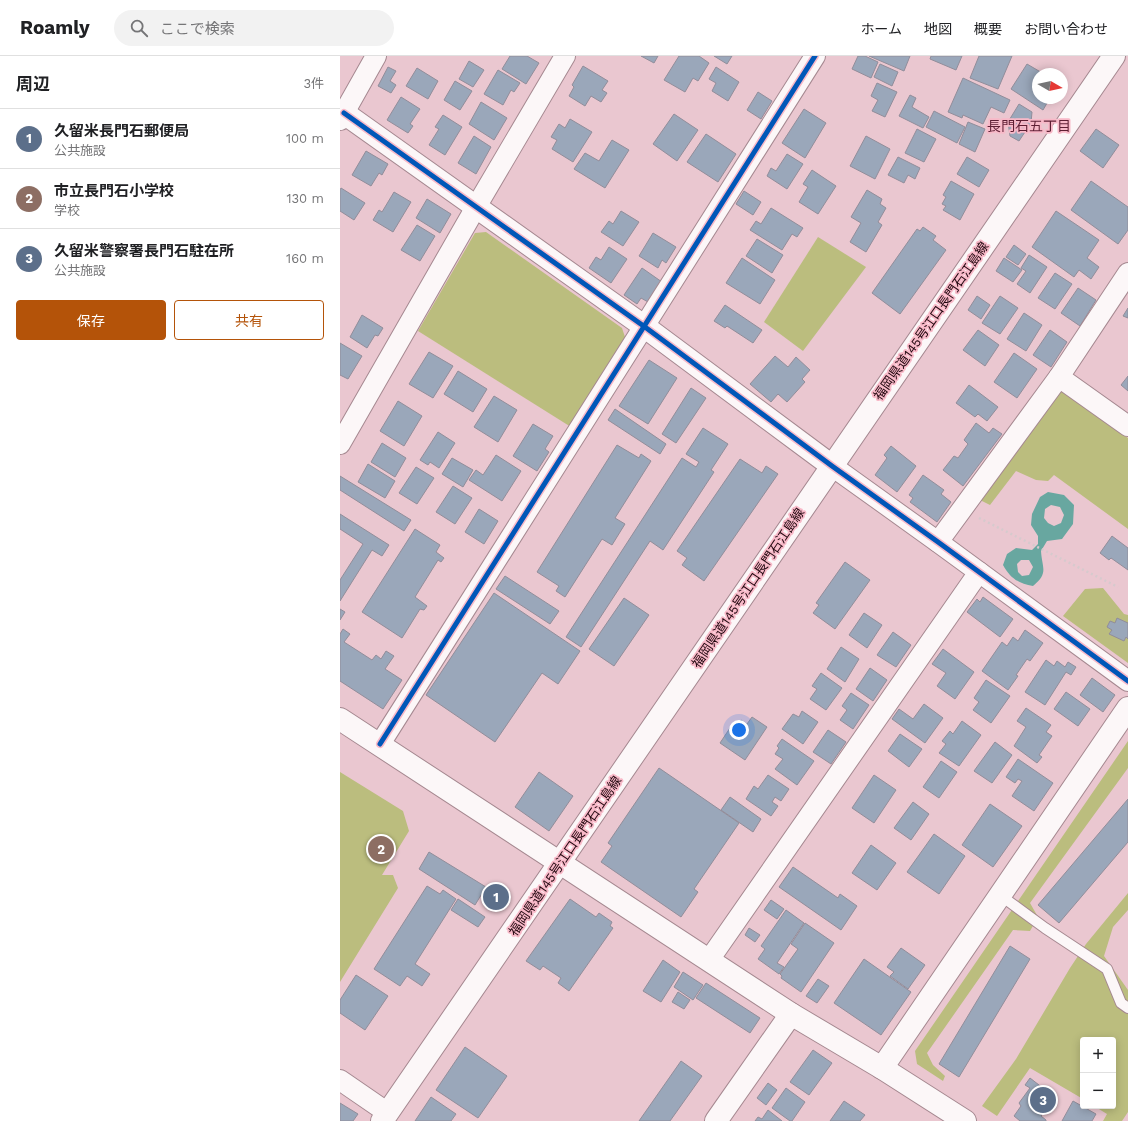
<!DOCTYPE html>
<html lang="ja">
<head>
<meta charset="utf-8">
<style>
  :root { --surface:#fff; --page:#f2f2f2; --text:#202124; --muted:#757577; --line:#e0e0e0; --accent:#b45309 }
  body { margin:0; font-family:"Work Sans","Noto Sans JP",sans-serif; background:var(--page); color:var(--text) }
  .controls { position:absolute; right:12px; bottom:12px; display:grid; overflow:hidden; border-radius:4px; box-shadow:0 2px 10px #0003 }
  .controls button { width:36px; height:36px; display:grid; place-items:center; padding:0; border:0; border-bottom:1px solid var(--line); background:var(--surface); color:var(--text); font:20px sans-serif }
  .compass { position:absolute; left:692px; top:12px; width:36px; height:36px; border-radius:50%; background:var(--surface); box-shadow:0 2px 10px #0003; rotate:99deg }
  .you { position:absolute; left:399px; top:674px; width:14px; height:14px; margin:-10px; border:3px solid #fff; border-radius:50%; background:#1a73e8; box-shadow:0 0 0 6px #1a73e833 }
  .badge { display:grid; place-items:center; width:26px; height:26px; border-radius:50%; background:var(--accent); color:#fff; font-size:13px; font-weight:700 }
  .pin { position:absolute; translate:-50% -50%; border:2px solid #fff; box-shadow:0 1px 4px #0006 }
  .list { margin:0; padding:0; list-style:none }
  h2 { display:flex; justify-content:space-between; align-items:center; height:52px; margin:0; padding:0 16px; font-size:17px }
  h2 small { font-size:13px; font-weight:400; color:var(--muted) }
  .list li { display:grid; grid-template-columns:26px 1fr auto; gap:12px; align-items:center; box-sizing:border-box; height:60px; padding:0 16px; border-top:1px solid var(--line) }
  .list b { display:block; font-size:15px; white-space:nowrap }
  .list p { margin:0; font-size:13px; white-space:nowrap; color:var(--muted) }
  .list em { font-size:13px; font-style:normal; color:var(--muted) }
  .actions { display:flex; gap:8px; padding:12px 16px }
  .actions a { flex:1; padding:9px 0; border:1px solid var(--accent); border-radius:4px; text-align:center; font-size:14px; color:var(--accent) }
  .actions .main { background:var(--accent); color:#fff }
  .icon { flex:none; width:22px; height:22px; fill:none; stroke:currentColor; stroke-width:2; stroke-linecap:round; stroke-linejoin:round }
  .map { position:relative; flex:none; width:788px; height:1065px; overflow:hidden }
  header { display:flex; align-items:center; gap:24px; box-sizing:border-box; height:56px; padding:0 20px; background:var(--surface); border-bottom:1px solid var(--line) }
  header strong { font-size:19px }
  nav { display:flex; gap:22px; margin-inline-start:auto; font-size:14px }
  .search { width:280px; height:36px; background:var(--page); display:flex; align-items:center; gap:10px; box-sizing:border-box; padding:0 14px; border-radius:22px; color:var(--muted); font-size:15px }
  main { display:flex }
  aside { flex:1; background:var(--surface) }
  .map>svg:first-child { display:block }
  .green { fill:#bbbd7e }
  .water { fill:#68a7a0; fill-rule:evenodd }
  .building { fill:#9aa7ba; stroke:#918d9a }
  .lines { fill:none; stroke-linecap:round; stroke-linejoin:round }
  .service-casing { stroke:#a58890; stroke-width:12 }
  .minor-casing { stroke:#a58890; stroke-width:22 }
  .tertiary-casing { stroke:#a58890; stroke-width:24 }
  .secondary-casing { stroke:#a58890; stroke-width:24 }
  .path { stroke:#d6cacd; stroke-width:2.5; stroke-dasharray:2 3; stroke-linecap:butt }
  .service { stroke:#fcf7f8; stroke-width:10 }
  .minor { stroke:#fcf7f8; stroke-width:20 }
  .tertiary { stroke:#fcf7f8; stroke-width:22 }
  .secondary { stroke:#fcf7f8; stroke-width:22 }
  .cycleway-casing { stroke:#f8b9c8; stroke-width:8 }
  .cycleway { stroke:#0057b8; stroke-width:5 }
  .labels { text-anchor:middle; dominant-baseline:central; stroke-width:3.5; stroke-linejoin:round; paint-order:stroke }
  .street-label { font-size:13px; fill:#20060e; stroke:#f8b9c8 }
  .neighbourhood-label { font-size:14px; fill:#5e1f34; stroke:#f8b9c8 }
</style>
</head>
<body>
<header>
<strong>Roamly</strong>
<div class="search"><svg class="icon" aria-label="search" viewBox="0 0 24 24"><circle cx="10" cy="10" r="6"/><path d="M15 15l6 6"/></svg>ここで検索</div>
<nav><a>ホーム</a><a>地図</a><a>概要</a><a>お問い合わせ</a></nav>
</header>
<main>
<aside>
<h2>周辺<small>3件</small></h2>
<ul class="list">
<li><span class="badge" style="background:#5c6f8a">1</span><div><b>久留米長門石郵便局</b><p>公共施設</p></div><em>100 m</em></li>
<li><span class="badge" style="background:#8d6e63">2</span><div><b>市立長門石小学校</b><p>学校</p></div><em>130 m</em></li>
<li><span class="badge" style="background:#5c6f8a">3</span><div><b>久留米警察署長門石駐在所</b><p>公共施設</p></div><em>160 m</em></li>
</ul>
<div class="actions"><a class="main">保存</a><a>共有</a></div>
</aside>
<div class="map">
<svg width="788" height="1065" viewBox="0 0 788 1065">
  <rect width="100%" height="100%" fill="#eac7d0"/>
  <g class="green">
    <path d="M146,176L282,272L285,281L231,371L78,275L135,177Z"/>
    <path d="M478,181L526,211L463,295L424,266Z"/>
    <path d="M721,334L788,382V473L714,419L708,425L696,424L676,415L650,449L640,444Z"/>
    <path d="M763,532L784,558L788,559V607L723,560L745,533Z"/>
    <path d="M788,685V712L690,847L698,861L690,875L673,874L587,997L593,1009L605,1020L603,1025L577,1008L575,995Z"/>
    <path d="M0,716L63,755L69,775L42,819H53L58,832L0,926Z"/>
    <path d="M788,837V854L773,871L764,900L788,934V1056L782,1065H763L767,1058L754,1050H773V984H743V1043L690,1012L657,1060L642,1050L676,1003L730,912L746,888Z"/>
  </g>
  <path class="water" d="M708,436L724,439L734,449L733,468L722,483L707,485L701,495C702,512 709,517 693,530C679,528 670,522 663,509L667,498L676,492L692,494L698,488V480L691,469L692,458L700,441ZM711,449L720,451L724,459L721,467L714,470L708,467L704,462L705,453ZM681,504H689L693,511L689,519L682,520L678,516L677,508Z"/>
  <g class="building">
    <path d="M170,0H187L199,7L186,28L162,13Z"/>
    <path d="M301,0H318L314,7Z"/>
    <path d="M339,0H359L369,7L358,25L353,22L345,36L324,24Z"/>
    <path d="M374,0H392L387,8Z"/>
    <path d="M518,0H525L538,6L531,22L512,13Z"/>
    <path d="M529,0H570L564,15Z"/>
    <path d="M591,0H622L616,14L590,3Z"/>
    <path d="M639,0H672L658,33L630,22Z"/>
    <path d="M129,5L144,14L133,31L119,23Z"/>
    <path d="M540,8L558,16L552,30L534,21Z"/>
    <path d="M687,8L704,18H698V42H710L703,54L671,33Z"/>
    <path d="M243,10L268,25L262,34L267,37L261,46L251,40L245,50L229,40L234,31L232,29Z"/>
    <path d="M48,11L56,15L50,25L56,29L51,37L38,30Z"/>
    <path d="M376,11L399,26L388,45L372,35L376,27L369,23Z"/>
    <path d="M77,12L98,25L88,43L66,30Z"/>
    <path d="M158,14L180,27L174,36L171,34L163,49L144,38Z"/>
    <path d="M623,22L670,44L664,57L651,51L643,68L623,59L622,62L608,56Z"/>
    <path d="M115,25L132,35L120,54L104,44Z"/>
    <path d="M537,27L557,36L545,61L532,55L538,44L531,40Z"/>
    <path d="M418,36L432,45L421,63L407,54Z"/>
    <path d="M570,39L576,42L572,51L589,61L583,72L559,60Z"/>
    <path d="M61,41L80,53L70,68L73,70L68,77L47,64Z"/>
    <path d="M141,46L167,62L154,84L129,68Z"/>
    <path d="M679,48L692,56L691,67L679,85L670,80L668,66Z"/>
    <path d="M464,53L486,67L465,102L442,87Z"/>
    <path d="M594,55L625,71L617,87L586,71Z"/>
    <path d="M334,58L358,74L337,105L313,88Z"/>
    <path d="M103,59L122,71L105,99L89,89L99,73L95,71Z"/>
    <path d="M230,63L252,76L233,106L212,93L217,84L211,81L219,68L225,72Z"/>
    <path d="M628,66L645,73L635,96L619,88Z"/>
    <path d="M577,73L596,83L584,106L565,97Z"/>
    <path d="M756,73L779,89L763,112L740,95Z"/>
    <path d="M366,78L396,98L378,126L347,106Z"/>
    <path d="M134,80L151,91L136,118L118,107Z"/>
    <path d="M526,80L550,93L535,123L510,110Z"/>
    <path d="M272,84L289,94L265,132L234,113L245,97L259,105Z"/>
    <path d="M26,95L48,108L42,119L39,117L31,130L12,119Z"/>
    <path d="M447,98L463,108L447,133L427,120L431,112L436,115Z"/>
    <path d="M558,101L580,112L575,123L568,119L564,127L548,119Z"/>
    <path d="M627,101L649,114L639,131L617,118Z"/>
    <path d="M472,114L496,130L478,158L459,146L468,131L463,128Z"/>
    <path d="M611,125L634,138L620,164L603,154L606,150L602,148L606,141L603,139Z"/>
    <path d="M751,125L788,151V174L778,188L731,154Z"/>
    <path d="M1,132L25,147L14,164L0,155V134Z"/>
    <path d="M527,134L542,143L540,148L546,152L538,166L542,169L526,196L510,186L521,167L511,161Z"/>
    <path d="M404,135L421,146L413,159L396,148Z"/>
    <path d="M54,136L71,146L53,176L33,164L39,154L42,156Z"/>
    <path d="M87,143L111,158L100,177L76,162Z"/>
    <path d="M431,152L463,172L457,181L452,178L442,194L410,174L416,165L421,168Z"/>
    <path d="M281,155L299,166L283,190L261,176L269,165L273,168Z"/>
    <path d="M716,155L759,184L747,202L759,211L751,223L739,214L734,221L692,191Z"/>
    <path d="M77,169L95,180L80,205L61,194Z"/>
    <path d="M583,171L596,180L593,184L606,194L560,258L532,237L577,173L580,175Z"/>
    <path d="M313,177L336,191L326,207L322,204L318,212L299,200Z"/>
    <path d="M417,183L443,199L432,217L406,200Z"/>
    <path d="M674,189L686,198L678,209L666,201Z"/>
    <path d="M269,191L287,203L271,227L249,212L256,201L261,204Z"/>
    <path d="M689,199L707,211L690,237L677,228L686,215L681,212Z"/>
    <path d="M402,202L435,224L420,248L386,227Z"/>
    <path d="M664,202L682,214L673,226L656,215Z"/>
    <path d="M302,212L322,226L308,246L301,242L297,248L284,239Z"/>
    <path d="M715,217L732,228L715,253L698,242Z"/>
    <path d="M738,232L756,244L740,270L721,257Z"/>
    <path d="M637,240L650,249L641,263L628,254Z"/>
    <path d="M660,240L678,252L660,278L642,267Z"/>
    <path d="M385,249L422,274L413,287L387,270L385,272L374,265Z"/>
    <path d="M788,252V262L783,260Z"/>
    <path d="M684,257L702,269L686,295L667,283Z"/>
    <path d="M22,259L43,272L38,280L35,279L27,292L10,281Z"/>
    <path d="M638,274L659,289L645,310L623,294Z"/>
    <path d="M710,274L727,286L711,311L693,299Z"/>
    <path d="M0,287L22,300L8,323L0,319Z"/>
    <path d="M89,296L113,310L93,342L69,328Z"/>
    <path d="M674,297L697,313L677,342L654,326Z"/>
    <path d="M435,300L448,311L456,301L470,314L462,323L465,326L447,346L438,338L431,346L410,328Z"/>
    <path d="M309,304L337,322L308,368L279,350Z"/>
    <path d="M118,315L147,333L133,356L104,338Z"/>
    <path d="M788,320V335L781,329Z"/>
    <path d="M629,329L658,351L647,365L638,358L635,361L616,347Z"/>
    <path d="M351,332L366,342L336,387L322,378Z"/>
    <path d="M154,340L177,354L158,386L134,371Z"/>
    <path d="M58,345L82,360L64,390L40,375Z"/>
    <path d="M275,353L326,388L320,398L268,364Z"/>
    <path d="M636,367L649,377L653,372L662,378L623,430L603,414L614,400L618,402L628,388L624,384Z"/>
    <path d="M193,368L213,380L205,393L209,396L197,415L173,400Z"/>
    <path d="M363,372L388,388L371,414L374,416L323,494L310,485L241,591L226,581L342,402L356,411L359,406L346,398Z"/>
    <path d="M98,376L115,387L99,412L90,406L88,409L80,404Z"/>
    <path d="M42,387L66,402L55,421L31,406Z"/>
    <path d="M277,389L299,402L301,398L311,405L275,462L285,468L272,489L262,483L225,541L216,535L219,530L197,516Z"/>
    <path d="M551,390L576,410L557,436L535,419L547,402L544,399Z"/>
    <path d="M156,399L181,415L162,445L129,424L136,414L143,419Z"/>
    <path d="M112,402L133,414L123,431L102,418Z"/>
    <path d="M400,403L422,417L426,410L438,418L364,525L342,509L347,502L337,495Z"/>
    <path d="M28,408L55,425L45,442L18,426Z"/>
    <path d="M76,411L94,422L77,448L59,437Z"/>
    <path d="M583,419L604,434L601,438L611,446L597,466L570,446L573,442L569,439Z"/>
    <path d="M0,420L71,464L64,475L0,434Z"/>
    <path d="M113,430L132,442L115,468L96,456Z"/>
    <path d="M139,453L158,465L144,488L125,476Z"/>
    <path d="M0,458L49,489L42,500L32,494L0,545V524L23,488L0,473Z"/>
    <path d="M75,473L100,489L96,496L104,502L101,506L98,504L75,541L87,550L84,554L80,553L62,582L22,556Z"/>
    <path d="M772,480L788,492V514L771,502L769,504L760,497Z"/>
    <path d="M505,506L530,524L495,573L473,557L479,549L476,547Z"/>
    <path d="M165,520L219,555L210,568L156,533Z"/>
    <path d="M154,537L240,595L218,628L202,617L155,686L86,639Z"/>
    <path d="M643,541L673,563L660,581L627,556L637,543L640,546Z"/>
    <path d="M284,542L309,559L274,610L249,593Z"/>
    <path d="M0,553L5,556L0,564Z"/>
    <path d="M524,557L542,569L527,592L509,579Z"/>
    <path d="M777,562L788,567V583L786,581L784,585L769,578L772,574L767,571L770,565L775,567Z"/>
    <path d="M3,573L10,578L4,586L32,604L36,599L41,603L46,595L54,600L45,613L62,624L43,653L0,625V578Z"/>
    <path d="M685,574L703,587L690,605L687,603L676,619L678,620L668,634L642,615L662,586L667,590L673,581L678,585Z"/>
    <path d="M553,576L571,589L556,611L537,599Z"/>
    <path d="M501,591L519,603L505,626L487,613Z"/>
    <path d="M603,593L634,616L615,643L597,630L606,617L592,608Z"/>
    <path d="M706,604L714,610L717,605L725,611L728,606L736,611L731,619L726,616L705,649L685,636Z"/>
    <path d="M530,612L547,624L533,645L516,633Z"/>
    <path d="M481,617L502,632L486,654L470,643L477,633L472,630Z"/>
    <path d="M752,622L775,639L763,656L740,639Z"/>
    <path d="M646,624L670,640L651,667L633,654L639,646L634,642Z"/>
    <path d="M726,636L750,653L738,670L714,653Z"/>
    <path d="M511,637L529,649L513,673L500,664L507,654L502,650Z"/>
    <path d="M584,648L603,662L585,687L552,663L559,653L573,663Z"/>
    <path d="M686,652L711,669L706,676L712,680L699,699L702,701L697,707L674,690L686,671L677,665Z"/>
    <path d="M462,655L478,666L463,688L442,673L453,658L459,661Z"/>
    <path d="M412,661L427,671L405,704L380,687L394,666L398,669L401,664L407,668Z"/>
    <path d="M622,665L641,679L619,710L599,697L606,688L602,685L610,675L613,678Z"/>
    <path d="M488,674L506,686L491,708L473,696Z"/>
    <path d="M560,678L582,693L569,711L548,695Z"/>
    <path d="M442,683L474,705L457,729L435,713L443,703L435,698L439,692L437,690Z"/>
    <path d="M655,686L672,699L652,727L634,715Z"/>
    <path d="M678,703L713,727L694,755L672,740L682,725L678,723L675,727L666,721Z"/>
    <path d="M601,705L617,716L599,742L583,731Z"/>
    <path d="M319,712L399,767L354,833L358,836L341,861L261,806L272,790L268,787Z"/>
    <path d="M199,716L233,740L209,775L175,751Z"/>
    <path d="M428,719L449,733L441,745L435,741L432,746L438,750L431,760L406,743L414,730L418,733Z"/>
    <path d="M534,719L556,734L534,767L512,752Z"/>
    <path d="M390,741L421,763L413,776L381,754Z"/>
    <path d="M788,743V786L719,867L698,849Z"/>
    <path d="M573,746L589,758L571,784L554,772Z"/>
    <path d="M650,748L682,770L653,811L622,789Z"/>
    <path d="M594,778L625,800L599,838L567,816Z"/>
    <path d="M531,789L556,807L537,834L512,817Z"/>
    <path d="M89,796L146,831L135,849L79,813Z"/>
    <path d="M453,811L498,842L500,838L517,850L501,874L439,831Z"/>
    <path d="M87,830L100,838L103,834L116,843L75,908L90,918L82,930L67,920L60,930L34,913Z"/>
    <path d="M118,843L145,861L138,871L111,854Z"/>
    <path d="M230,843L256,861L259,857L272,866L270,870L273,872L229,935L218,927L221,922L203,910L200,914L186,905Z"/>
    <path d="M431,844L444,853L437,863L424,854Z"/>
    <path d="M446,854L464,867L437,907L444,911L439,918L418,903L425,893L421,890Z"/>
    <path d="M465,867L494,887L461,936L441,922L442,920L440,918L458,893L451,888Z"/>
    <path d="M409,872L420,879L415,886L405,879Z"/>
    <path d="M670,890L690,903L619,1021L599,1008Z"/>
    <path d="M561,892L585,909L568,933L550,920L554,916L547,911Z"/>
    <path d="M524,903L571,936L541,979L494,947Z"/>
    <path d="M323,904L340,916L321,946L303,935Z"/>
    <path d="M343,916L363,929L353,944L334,931Z"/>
    <path d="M16,919L48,940L25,974L0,957V944Z"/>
    <path d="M478,923L489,930L477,947L466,940Z"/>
    <path d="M366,927L420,962L410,977L356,942Z"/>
    <path d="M338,936L350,944L344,953L332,946Z"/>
    <path d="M125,991L167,1020L138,1062L96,1034Z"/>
    <path d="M473,994L492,1007L469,1039L450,1026Z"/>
    <path d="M341,1005L362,1020L330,1065H299Z"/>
    <path d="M690,1022L717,1043L707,1056L705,1055L701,1060L706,1064V1065H680L674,1060L681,1050L679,1047L690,1032L685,1029Z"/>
    <path d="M428,1027L437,1034L426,1049L417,1042Z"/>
    <path d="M446,1032L465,1046L452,1065H450L432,1052Z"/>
    <path d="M91,1041L116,1058L111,1065H75Z"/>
    <path d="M504,1045L525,1059L520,1065H490Z"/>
    <path d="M733,1045L756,1058L752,1065H722Z"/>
    <path d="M0,1047L18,1058L13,1065H0Z"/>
    <path d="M428,1054L442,1065H415L418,1061L422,1063Z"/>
  </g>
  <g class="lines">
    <g class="service-casing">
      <path id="service" d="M660,839L705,872L767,913L781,947L788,952"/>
    </g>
    <g class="minor-casing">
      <g id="minor">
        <path d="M0,64L36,0"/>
        <path d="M719,321L788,370"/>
        <path d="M0,388L136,151L225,0"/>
        <path d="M492,410L598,486L788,625"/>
        <path d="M598,486L719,321L788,217"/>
        <path d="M40,688L475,0"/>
        <path d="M369,904L639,516"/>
        <path d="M0,1024L48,1057"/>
      </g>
    </g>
    <g class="tertiary-casing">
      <g id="tertiary">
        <path d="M4,57L305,271L492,410"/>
        <path d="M0,663L451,958L542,1012L625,1065"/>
        <path d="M542,1012L788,652"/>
        <path d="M376,1065L451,958"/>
      </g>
    </g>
    <g class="secondary-casing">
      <path id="secondary" d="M42,1065L774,0"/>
    </g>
    <path class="path" d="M639,462L778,531"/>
    <use href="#service" class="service"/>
    <use href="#minor" class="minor"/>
    <use href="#tertiary" class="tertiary"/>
    <use href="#secondary" class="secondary"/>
    <g class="cycleway-casing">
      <g id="cycleway">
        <path d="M4,57L305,271L492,410L598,486L788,625"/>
        <path d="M40,688L475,0"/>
      </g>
    </g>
    <use href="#cycleway" class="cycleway"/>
  </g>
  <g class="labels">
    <g class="street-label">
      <text transform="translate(591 265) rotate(-55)">福岡県道145号江口長門石江島線</text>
      <text transform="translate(408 532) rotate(-56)">福岡県道145号江口長門石江島線</text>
      <text transform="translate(225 800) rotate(-56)">福岡県道145号江口長門石江島線</text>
    </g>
    <g class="neighbourhood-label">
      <text x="689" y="70">長門石五丁目</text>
    </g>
  </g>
</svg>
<div class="controls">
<button>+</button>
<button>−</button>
</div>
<svg class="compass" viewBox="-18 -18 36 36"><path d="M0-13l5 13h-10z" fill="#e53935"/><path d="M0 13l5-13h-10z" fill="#757577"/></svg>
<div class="you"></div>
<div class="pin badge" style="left:156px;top:841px;background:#5c6f8a">1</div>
<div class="pin badge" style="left:41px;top:793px;background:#8d6e63">2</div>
<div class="pin badge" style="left:703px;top:1044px;background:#5c6f8a">3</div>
</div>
</main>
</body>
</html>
